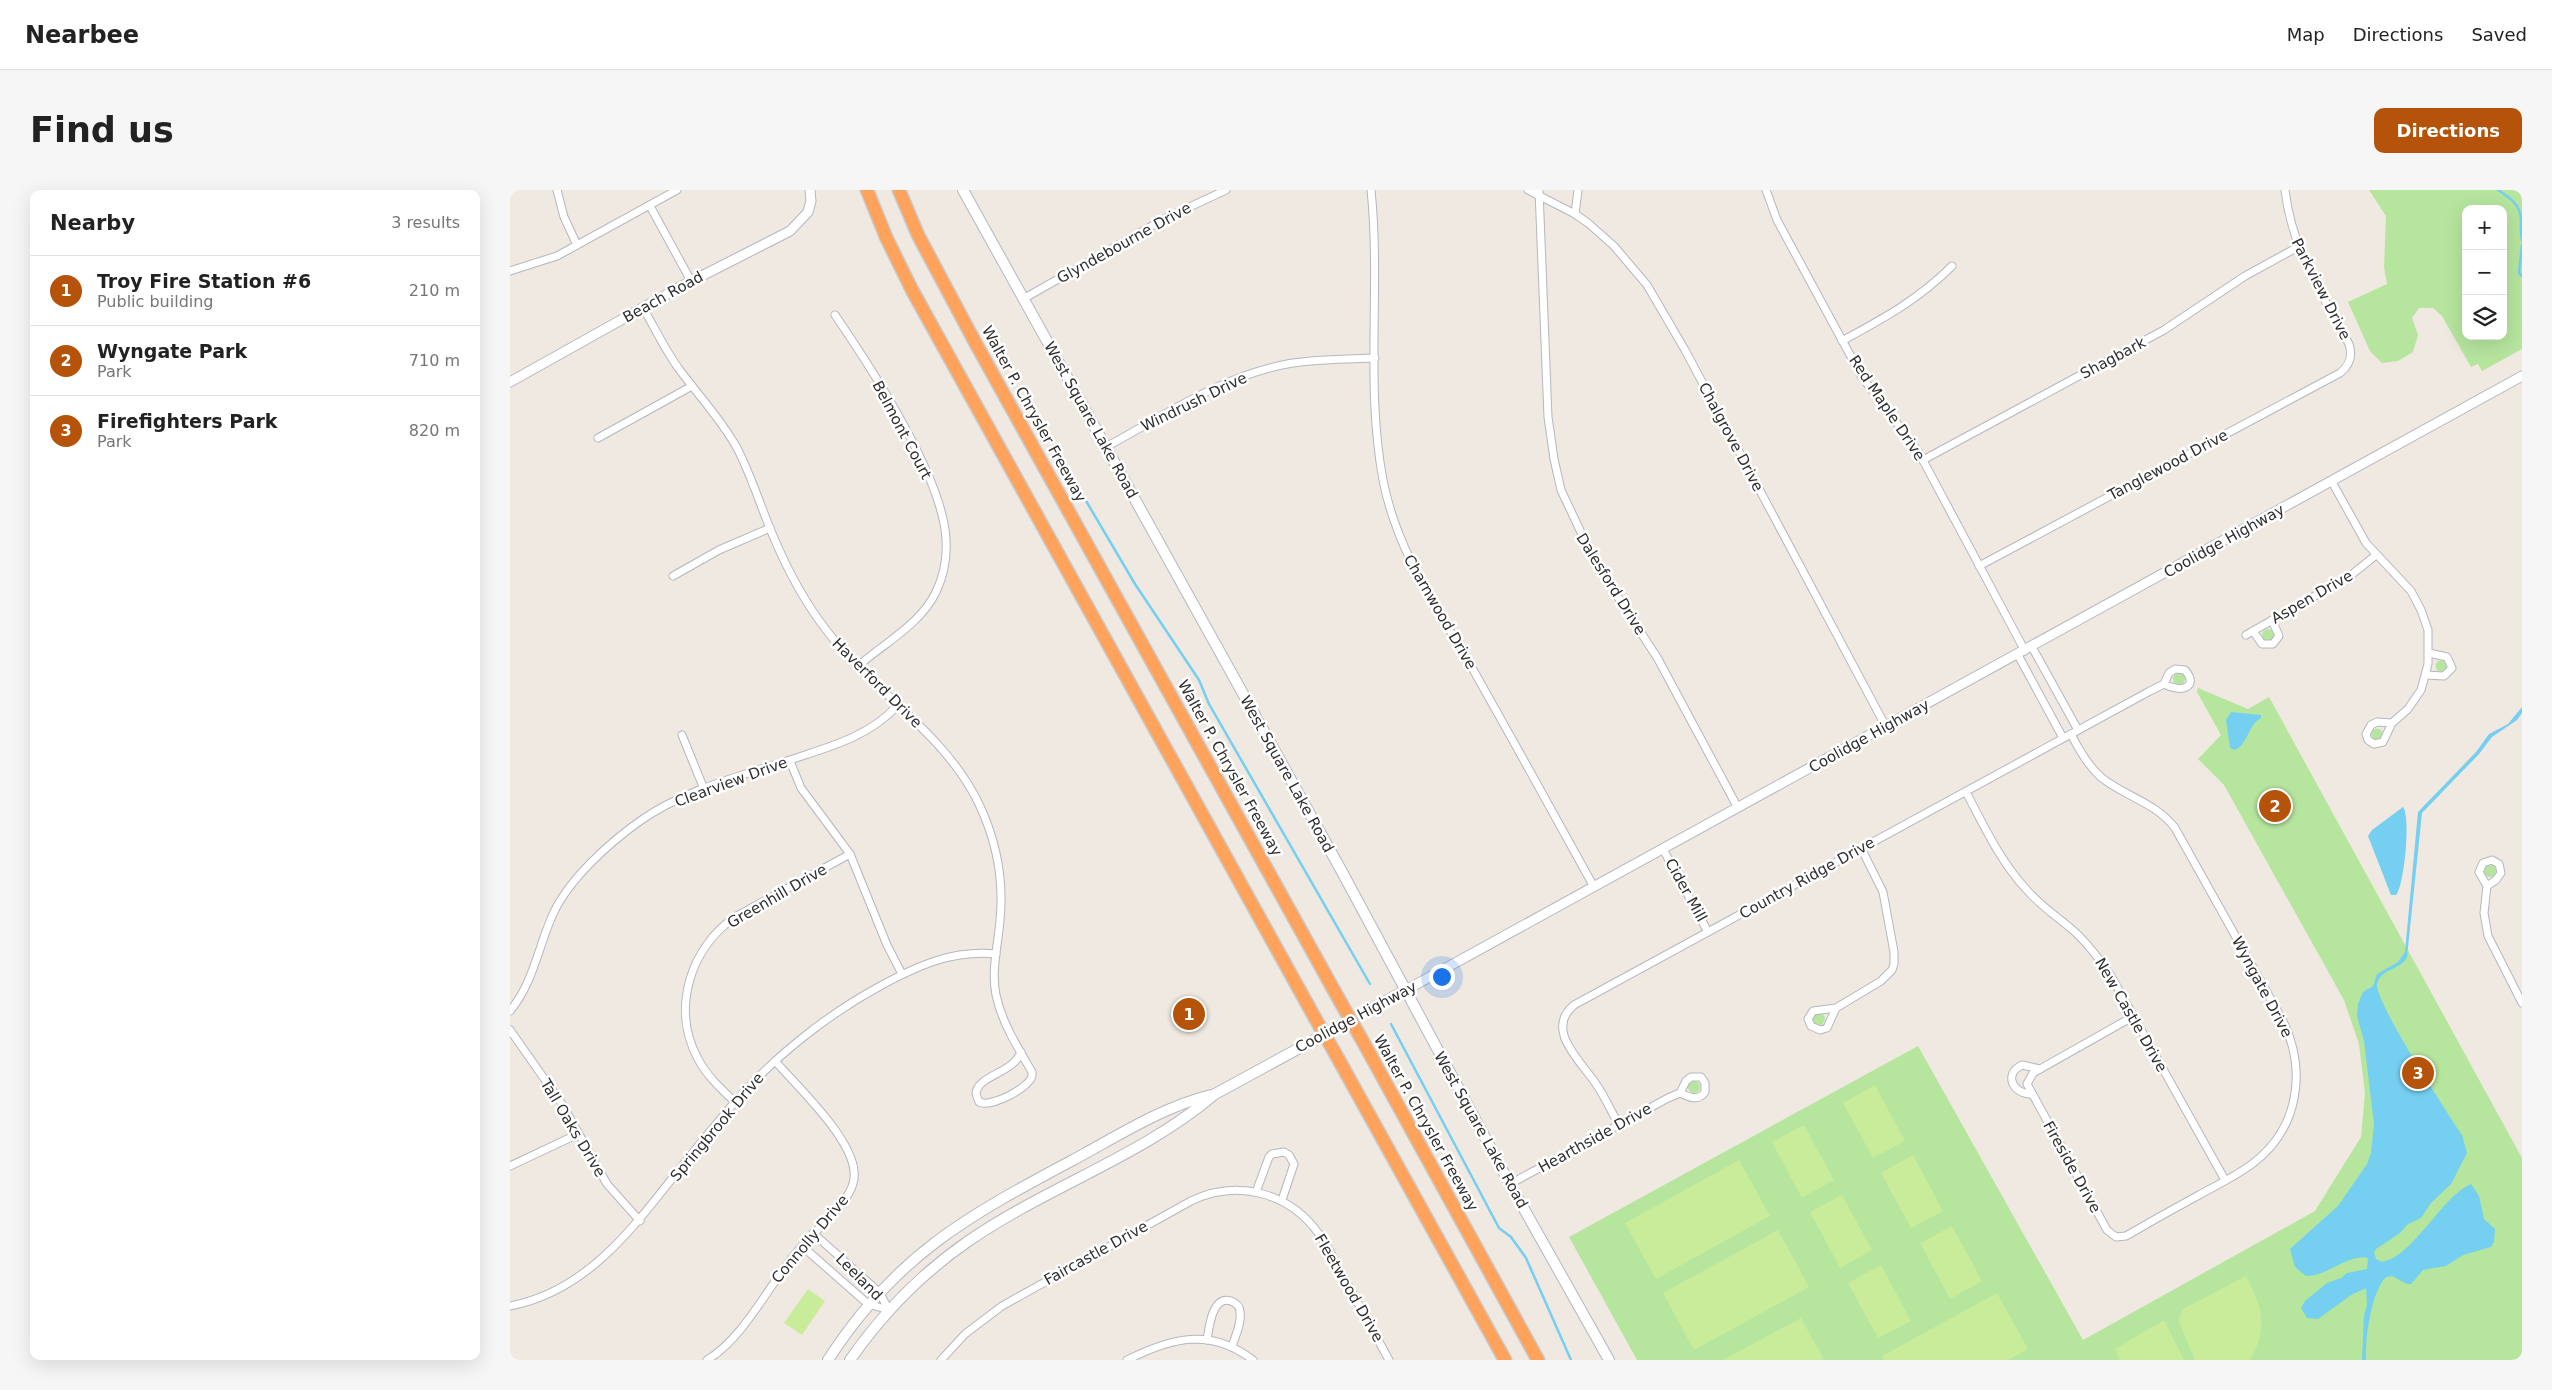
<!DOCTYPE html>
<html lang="en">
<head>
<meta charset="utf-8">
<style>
  :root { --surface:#fff; --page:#f6f6f6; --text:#222; --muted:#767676; --line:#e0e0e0; --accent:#b45309 }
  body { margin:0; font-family:"DejaVu Sans",sans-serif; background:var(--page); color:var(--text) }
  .controls { position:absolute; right:15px; top:15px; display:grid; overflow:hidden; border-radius:10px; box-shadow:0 5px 20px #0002 }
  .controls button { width:45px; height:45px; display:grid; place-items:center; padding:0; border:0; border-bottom:1px solid var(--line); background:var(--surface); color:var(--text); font:25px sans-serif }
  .you { position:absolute; left:931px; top:786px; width:18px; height:18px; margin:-12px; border:4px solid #fff; border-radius:50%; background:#1a73e8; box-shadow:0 0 0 8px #1a73e833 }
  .badge { display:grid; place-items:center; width:32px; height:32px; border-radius:50%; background:var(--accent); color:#fff; font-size:16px; font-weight:700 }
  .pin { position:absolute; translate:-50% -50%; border:2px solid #fff; box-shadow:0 1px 5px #0006 }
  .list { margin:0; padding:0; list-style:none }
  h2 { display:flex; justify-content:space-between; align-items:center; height:65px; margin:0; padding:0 20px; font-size:21px }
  h2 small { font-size:16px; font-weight:400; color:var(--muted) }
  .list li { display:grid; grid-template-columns:32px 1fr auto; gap:15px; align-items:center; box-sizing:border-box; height:70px; padding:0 20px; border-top:1px solid var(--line) }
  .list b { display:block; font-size:19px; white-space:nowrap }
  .list p { margin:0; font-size:16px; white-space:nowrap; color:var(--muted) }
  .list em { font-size:16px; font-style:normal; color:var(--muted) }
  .icon { flex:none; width:28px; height:28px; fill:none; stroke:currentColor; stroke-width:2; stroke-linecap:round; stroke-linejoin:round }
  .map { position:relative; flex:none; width:2012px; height:1170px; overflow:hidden; border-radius:10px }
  header { display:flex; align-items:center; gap:30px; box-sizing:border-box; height:70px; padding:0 25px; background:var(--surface); border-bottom:1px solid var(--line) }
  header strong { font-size:24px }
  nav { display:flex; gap:28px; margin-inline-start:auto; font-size:18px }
  .intro { display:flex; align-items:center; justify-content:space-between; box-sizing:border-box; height:120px; padding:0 30px }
  h1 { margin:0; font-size:35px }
  .button { padding:12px 22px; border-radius:10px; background:var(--accent); color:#fff; font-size:18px; font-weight:700 }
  main { display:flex; gap:30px; padding:0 30px }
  aside { flex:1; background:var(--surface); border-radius:10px; box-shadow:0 5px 20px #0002 }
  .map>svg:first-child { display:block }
  .green { fill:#b6e59e; fill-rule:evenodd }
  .pitch { fill:#c9ec9a }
  .water { fill:#75cff0 }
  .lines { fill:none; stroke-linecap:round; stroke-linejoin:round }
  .stream { stroke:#75cff0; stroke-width:2.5 }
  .minor-casing { stroke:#b4b7c1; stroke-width:9 }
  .tertiary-casing { stroke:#b4b7c1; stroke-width:11 }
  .secondary-casing { stroke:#b4b7c1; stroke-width:12 }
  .motorway-casing { stroke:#c9c9c9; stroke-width:15 }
  .minor { stroke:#fff; stroke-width:7 }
  .tertiary { stroke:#fff; stroke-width:9 }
  .secondary { stroke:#fff; stroke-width:10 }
  .motorway { stroke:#ffa35c; stroke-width:12 }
  .motorway-bridge-casing { stroke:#c9c9c9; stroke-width:15; stroke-linecap:butt }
  .motorway-bridge { stroke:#ffa35c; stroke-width:12 }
  .labels { text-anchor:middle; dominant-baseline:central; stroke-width:5; stroke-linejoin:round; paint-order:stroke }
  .street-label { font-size:15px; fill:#2e2e2e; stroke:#fff }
</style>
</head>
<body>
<header>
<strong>Nearbee</strong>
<nav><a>Map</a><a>Directions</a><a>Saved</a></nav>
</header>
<div class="intro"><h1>Find us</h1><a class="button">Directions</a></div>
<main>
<aside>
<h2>Nearby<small>3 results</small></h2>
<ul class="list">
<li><span class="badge">1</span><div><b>Troy Fire Station #6</b><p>Public building</p></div><em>210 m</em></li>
<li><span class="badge">2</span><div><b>Wyngate Park</b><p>Park</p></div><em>710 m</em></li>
<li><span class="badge">3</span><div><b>Firefighters Park</b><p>Park</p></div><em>820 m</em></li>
</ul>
</aside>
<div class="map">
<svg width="2012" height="1170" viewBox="0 0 2012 1170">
  <rect width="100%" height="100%" fill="#efe9e1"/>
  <g class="green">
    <path d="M1859,0H2012V159L1972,181L1968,174L1961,177L1932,126L1923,118H1909L1902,128L1908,145L1903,162L1888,171L1872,173L1860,161L1838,112L1877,94L1874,77L1876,26ZM1956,19H1993V146H1956Z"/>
    <circle cx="1758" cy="445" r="6"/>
    <circle cx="1931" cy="476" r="5.5"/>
    <circle cx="1669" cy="489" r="6"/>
    <path d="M1688,498L1738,519L1759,507L2012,968V1170H1127L1059,1047L1408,856L1573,1150L1805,1021L1851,947L1855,903L1849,854L1834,810L1714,595L1688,569L1711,545L1687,502Z"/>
    <circle cx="1867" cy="544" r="5.5"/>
    <circle cx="1980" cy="681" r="6"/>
    <circle cx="1309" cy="829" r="6"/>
    <circle cx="1184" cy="897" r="6"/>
  </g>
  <g class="pitch">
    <path d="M1365,895L1395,951L1363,968L1333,913Z"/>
    <path d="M1294,935L1324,990L1292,1008L1262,952Z"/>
    <path d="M1403,965L1433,1021L1401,1038L1371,983Z"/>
    <path d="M1229,970L1260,1026L1146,1089L1115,1033Z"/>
    <path d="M1332,1005L1362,1060L1330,1078L1300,1022Z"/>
    <path d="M1442,1036L1472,1091L1440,1109L1410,1053Z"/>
    <path d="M1268,1040L1299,1097L1184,1160L1153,1103Z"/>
    <path d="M1371,1075L1401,1131L1368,1148L1338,1093Z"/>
    <path d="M1736,1086C1752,1117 1759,1138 1740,1170H1685L1668,1130L1673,1119Z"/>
    <path d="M298,1099L315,1111L292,1145L274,1133Z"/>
    <path d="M1487,1103L1518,1159L1498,1170H1374L1372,1166Z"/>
    <path d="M1291,1128L1313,1168L1310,1170H1213Z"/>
    <path d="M1654,1130L1674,1170H1610L1605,1159Z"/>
  </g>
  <g class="water">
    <path d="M2012,517V523L2007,530L1982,547L1969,564L1912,623L1897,767C1891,780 1871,778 1867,794C1864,811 1938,924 1952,945L1957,963L1941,994L1921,1013L1911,1028L1898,1034L1890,1043L1866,1059L1864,1062L1866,1069L1872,1072C1904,1066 1931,1007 1961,994L1969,1006L1974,1029L1985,1039L1984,1052L1981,1057L1953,1065L1936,1076L1913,1080L1901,1094H1897L1882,1086L1876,1087C1861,1102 1855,1149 1856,1170H1852L1854,1126L1857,1115L1856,1098L1841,1105L1808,1129L1797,1128L1791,1118L1795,1111L1817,1093L1831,1088L1837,1083L1857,1079L1858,1068C1840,1063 1816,1087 1796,1086L1785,1077L1780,1059L1828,1016L1857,974L1861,963L1864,934L1854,851L1847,826L1848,814L1853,802L1863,796L1867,784L1888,772L1895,762L1908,622L1966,562L1979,544L1998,534Z"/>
    <path d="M1721,522L1751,525V528C1738,535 1738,554 1725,560L1720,558L1716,530Z"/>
    <path d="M1893,617C1901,627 1894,696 1886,705H1881L1858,646L1862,640Z"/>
  </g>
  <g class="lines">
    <g class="stream">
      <path d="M1988,0C1999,7 2011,15 2011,30C2011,38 2010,42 2012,50"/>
      <path d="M2012,55L2009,83L2012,86"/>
      <path d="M559,282L625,394L689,490L699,514L860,794"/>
      <path d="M881,834L989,1038L1001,1047L1016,1068L1061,1170"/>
    </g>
    <g class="minor-casing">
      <g id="minor">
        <path d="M47,0L54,27L67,55"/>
        <path d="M861,0C871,96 855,195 873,290C887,363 929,420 965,483C1005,554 1045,626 1084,697"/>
        <path d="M1018,0L1065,24L1078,33L1104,56L1137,95L1175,160L1376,537"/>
        <path d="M1029,0L1038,227L1044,269L1051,300L1084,370L1148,469L1228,618"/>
        <path d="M1256,0L1267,30L1352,187L1408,261L1515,461"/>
        <path d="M140,16L181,91"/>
        <path d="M1065,24L1068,0"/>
        <path d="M0,81L47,66L167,0"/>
        <path d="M513,109L656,28L716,0"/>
        <path d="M133,118C145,138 155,160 169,179C188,205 211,229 227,258C242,287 251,318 264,348C278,381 295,413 317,441C363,502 435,543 469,614C486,650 494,690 490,730C488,755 481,781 486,805C492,833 508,858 522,882V886C519,898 481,918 469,912L466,904C467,885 503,884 511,862"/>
        <path d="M325,125C362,179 425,275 435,339C438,360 435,383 426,402C410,435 374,453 347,477"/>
        <path d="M1332,151C1374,128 1408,110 1442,76"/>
        <path d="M88,248L182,196"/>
        <path d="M596,257C653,226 712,186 777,174C805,169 836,169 865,168"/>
        <path d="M1413,270L1654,140L1735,86L1788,57"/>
        <path d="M1822,292L1856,353L1901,401L1911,420L1918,440V474L1911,500L1898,519L1882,533L1873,552L1864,554L1858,550L1856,544L1861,535L1867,532L1882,533"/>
        <path d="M1469,376L1830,183C1840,175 1843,166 1839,154C1811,102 1782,60 1775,0"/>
        <path d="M163,386L209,360L260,338"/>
        <path d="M1743,441L1752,454H1763L1769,446L1762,430"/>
        <path d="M1736,445L1840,386L1866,365"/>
        <path d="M1522,457L1568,540"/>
        <path d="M1508,465L1553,548"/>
        <path d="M1916,485L1934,486L1942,478L1937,467L1919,463"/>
        <path d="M1561,544C1569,560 1578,576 1592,588C1616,607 1645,612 1665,638L1773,831C1797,881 1789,939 1742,974C1726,986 1707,995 1689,1005C1665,1018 1640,1032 1616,1046L1606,1047L1597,1040L1517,894L1523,883L1624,826"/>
        <path d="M172,545L194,599"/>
        <path d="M280,571L291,598L340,664L377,755L392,784"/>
        <path d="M1456,602C1474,636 1490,671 1516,699C1530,716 1548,727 1565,742C1579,755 1590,770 1601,786L1715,990"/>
        <path d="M1153,659L1198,742"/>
        <path d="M1977,696L1986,690L1991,683L1989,674L1982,670L1973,673L1969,682L1977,696L1974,723L1978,746L2012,813"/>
        <path d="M1326,818L1317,838L1310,840L1301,836L1298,829L1303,821L1326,818L1371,791L1382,780L1384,774V762L1373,702L1351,658"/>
        <path d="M0,821C24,792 28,757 43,724C59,689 99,653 130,631C178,597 240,584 295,565C329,554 362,543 387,516"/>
        <path d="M0,840L52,914L97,994L130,1031"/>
        <path d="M1521,904C1503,904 1493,884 1512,875L1530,879"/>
        <path d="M225,912C211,899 197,886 188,869C161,819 180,758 225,727L340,664"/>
        <path d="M1109,935C1101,921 1095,907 1086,894C1071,871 1034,840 1064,815L1640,501L1654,494C1670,503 1690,498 1675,480L1665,479L1659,483L1654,494"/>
        <path d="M0,976L68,944"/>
        <path d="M1000,994L1158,908L1170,903C1179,907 1188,912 1195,902V893L1191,887H1181L1176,891L1170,903"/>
        <path d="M746,1002L759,967L762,964L774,962L779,965L784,974L772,1010"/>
        <path d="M303,1043L369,1102L379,1120"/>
        <path d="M292,1056L358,1114L379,1120"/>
        <path d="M0,1116C79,1101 125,1035 172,976C189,955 207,933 225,912C265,866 318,824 372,795C409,775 443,760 486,764"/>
        <path d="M697,1150C699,1138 702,1105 721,1111C726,1113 730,1117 730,1122C732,1133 725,1146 722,1157"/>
        <path d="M197,1170C234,1148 258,1096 286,1063C303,1043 325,1025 339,1003C343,996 345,989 344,981C341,947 288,897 265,871"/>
        <path d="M431,1170L455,1144L492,1116L681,1011C727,989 779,1002 809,1044C820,1059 828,1077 837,1093C851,1119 865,1144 879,1170"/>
        <path d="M617,1170C661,1148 700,1137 743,1170"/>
      </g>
    </g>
    <g class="tertiary-casing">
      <g id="tertiary">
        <path d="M0,192L170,97L280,41L298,22L301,11L300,0"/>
        <path d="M896,800L2012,186"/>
      </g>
    </g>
    <g class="secondary-casing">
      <g id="secondary">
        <path d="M453,0L831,680L1000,994L1099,1170"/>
        <path d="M318,1170C388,1061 464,1023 574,964C614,942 656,916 701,905"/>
        <path d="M340,1170C372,1124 411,1084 457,1052C536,997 631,967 705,904L896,800"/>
      </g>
    </g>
    <g class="motorway-casing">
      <g id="motorway">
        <path d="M357,0L376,47L402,100L805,828"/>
        <path d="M389,0L408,45L466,154L831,813"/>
        <path d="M851,848L1028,1170"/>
        <path d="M825,863L995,1170"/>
      </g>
    </g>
    <use href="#minor" class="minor"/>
    <use href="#tertiary" class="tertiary"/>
    <use href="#secondary" class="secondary"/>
    <use href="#motorway" class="motorway"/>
    <g class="motorway-bridge-casing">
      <g id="motorway-bridge">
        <path d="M831,813L851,848"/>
        <path d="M805,828L825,863"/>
      </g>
    </g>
    <use href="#motorway-bridge" class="motorway-bridge"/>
  </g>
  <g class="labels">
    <g class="street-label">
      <text transform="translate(614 53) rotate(-29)">Glyndebourne Drive</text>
      <text transform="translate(1811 99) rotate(63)">Parkview Drive</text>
      <text transform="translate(153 107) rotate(-29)">Beach Road</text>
      <text transform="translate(1603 168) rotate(-28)">Shagbark</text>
      <text transform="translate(684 212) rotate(-26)">Windrush Drive</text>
      <text transform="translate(1377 218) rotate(56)">Red Maple Drive</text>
      <text transform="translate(524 224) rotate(61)">Walter P. Chrysler Freeway</text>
      <text transform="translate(581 230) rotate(61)">West Square Lake Road</text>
      <text transform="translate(392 240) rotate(62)">Belmont Court</text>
      <text transform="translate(1221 247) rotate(62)">Chalgrove Drive</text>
      <text transform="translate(1658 275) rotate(-28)">Tanglewood Drive</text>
      <text transform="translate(1714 351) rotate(-29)">Coolidge Highway</text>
      <text transform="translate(1101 394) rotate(58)">Dalesford Drive</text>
      <text transform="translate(1802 407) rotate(-30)">Aspen Drive</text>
      <text transform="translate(930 422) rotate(60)">Charnwood Drive</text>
      <text transform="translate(367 493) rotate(45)">Haverford Drive</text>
      <text transform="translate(1359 546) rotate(-29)">Coolidge Highway</text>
      <text transform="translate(720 578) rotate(61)">Walter P. Chrysler Freeway</text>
      <text transform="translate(777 584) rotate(61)">West Square Lake Road</text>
      <text transform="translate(221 592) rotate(-20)">Clearview Drive</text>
      <text transform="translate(1297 688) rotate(-29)">Country Ridge Drive</text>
      <text transform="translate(1176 700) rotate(61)">Cider Mill</text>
      <text transform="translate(267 706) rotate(-30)">Greenhill Drive</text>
      <text transform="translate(1752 797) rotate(62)">Wyngate Drive</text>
      <text transform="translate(1621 825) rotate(60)">New Castle Drive</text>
      <text transform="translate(846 827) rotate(-28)">Coolidge Highway</text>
      <text transform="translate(916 933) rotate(61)">Walter P. Chrysler Freeway</text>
      <text transform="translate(207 937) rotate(-50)">Springbrook Drive</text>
      <text transform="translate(63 938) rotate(59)">Tall Oaks Drive</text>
      <text transform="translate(971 940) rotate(61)">West Square Lake Road</text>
      <text transform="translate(1085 948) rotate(-29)">Hearthside Drive</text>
      <text transform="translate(1562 977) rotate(61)">Fireside Drive</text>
      <text transform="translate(300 1049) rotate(-50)">Connolly Drive</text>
      <text transform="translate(586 1063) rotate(-29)">Faircastle Drive</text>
      <text transform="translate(349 1087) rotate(45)">Leeland</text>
      <text transform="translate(839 1098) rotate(60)">Fleetwood Drive</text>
    </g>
  </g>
</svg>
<div class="controls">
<button>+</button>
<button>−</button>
<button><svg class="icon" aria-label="layers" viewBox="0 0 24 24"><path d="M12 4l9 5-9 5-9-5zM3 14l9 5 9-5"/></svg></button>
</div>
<div class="you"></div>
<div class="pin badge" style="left:679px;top:824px">1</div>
<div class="pin badge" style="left:1765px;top:616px">2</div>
<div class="pin badge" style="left:1908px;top:883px">3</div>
</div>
</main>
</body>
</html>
